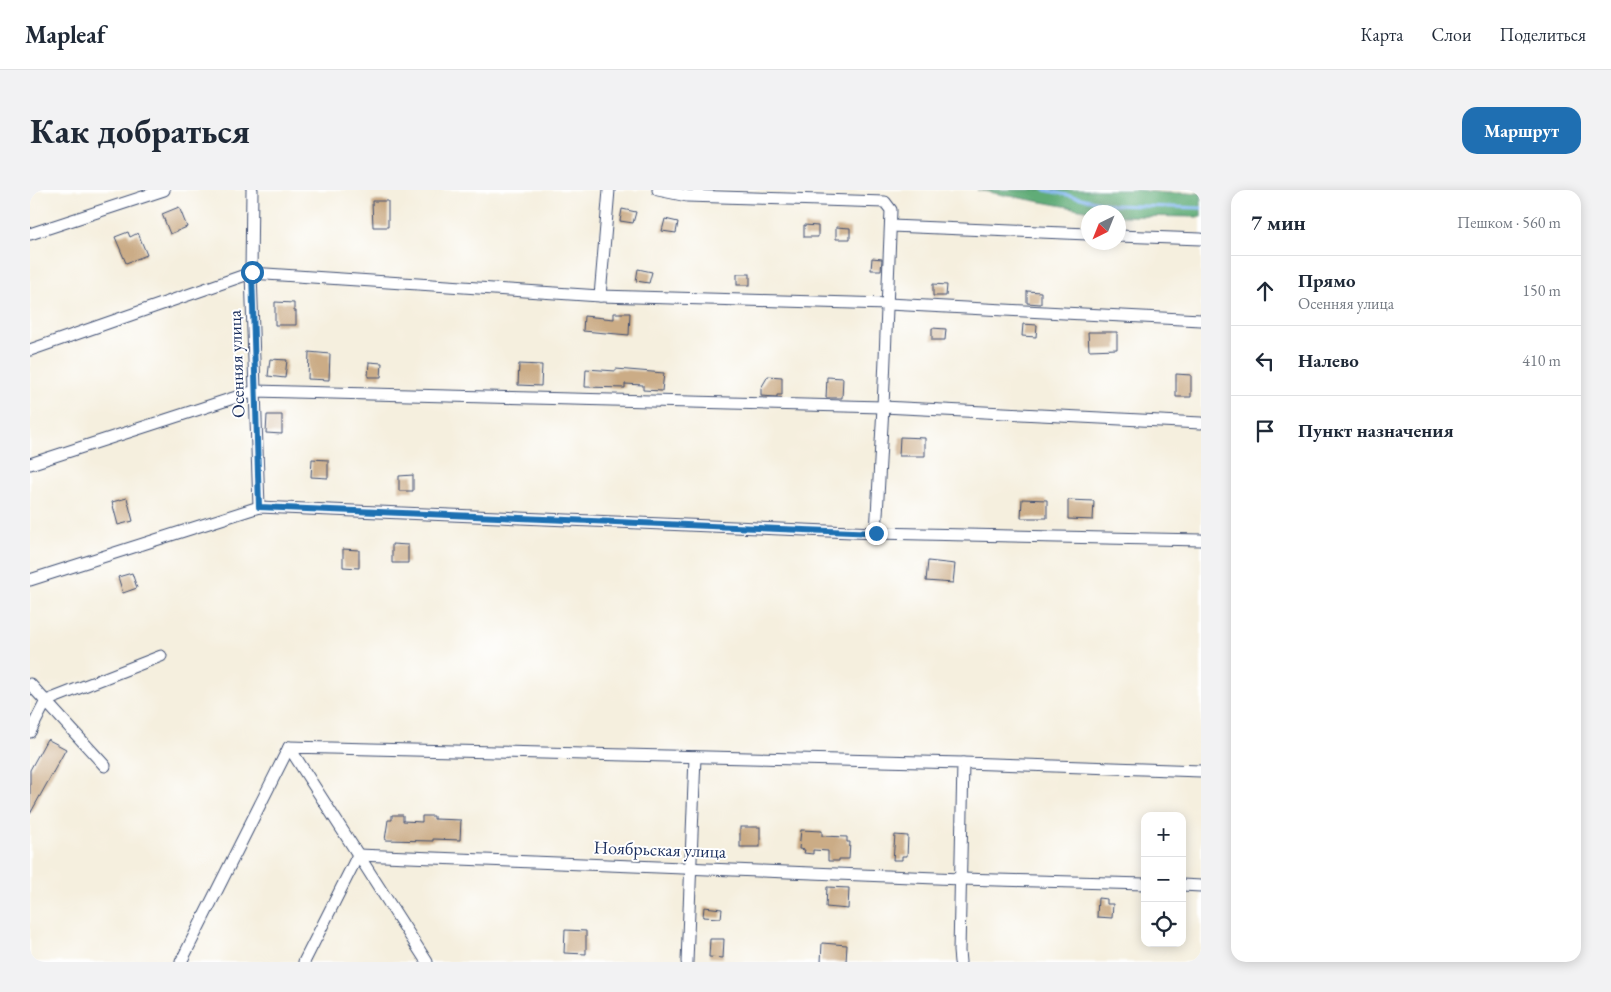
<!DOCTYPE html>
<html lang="ru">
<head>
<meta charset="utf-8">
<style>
  :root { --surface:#fff; --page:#f2f2f3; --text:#1f2937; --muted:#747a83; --line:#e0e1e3; --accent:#1f6fb2 }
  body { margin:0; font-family:"EB Garamond",serif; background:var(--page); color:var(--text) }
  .controls { position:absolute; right:15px; bottom:15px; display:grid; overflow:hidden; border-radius:10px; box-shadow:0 2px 12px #0003 }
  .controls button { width:45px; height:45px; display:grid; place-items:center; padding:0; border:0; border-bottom:1px solid var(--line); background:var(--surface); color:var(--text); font:25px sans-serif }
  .compass { position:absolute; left:1051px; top:15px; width:45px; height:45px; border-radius:50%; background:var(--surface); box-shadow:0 2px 12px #0003; rotate:223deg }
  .stop { position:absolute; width:15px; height:15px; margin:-11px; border:4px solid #1f6fb2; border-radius:50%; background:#fff }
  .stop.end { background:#1f6fb2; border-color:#fff; box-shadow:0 1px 5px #0008 }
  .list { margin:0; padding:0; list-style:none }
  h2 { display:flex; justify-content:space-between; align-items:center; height:65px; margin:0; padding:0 20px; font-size:21px }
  h2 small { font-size:16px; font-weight:400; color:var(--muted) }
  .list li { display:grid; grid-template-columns:32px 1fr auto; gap:15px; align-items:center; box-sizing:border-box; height:70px; padding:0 20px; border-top:1px solid var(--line) }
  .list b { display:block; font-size:19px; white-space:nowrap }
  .list p { margin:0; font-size:16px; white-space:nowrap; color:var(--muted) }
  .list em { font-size:16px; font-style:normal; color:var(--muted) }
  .icon { flex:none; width:28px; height:28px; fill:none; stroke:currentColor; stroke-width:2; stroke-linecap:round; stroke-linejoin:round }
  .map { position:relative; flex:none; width:1171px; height:772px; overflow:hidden; border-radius:15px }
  header { display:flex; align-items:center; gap:30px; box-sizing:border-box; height:70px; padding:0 25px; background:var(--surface); border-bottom:1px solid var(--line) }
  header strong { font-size:24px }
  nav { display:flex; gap:28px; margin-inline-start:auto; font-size:18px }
  .intro { display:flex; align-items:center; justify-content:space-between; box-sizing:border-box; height:120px; padding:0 30px }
  h1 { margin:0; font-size:35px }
  .button { padding:12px 22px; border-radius:15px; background:var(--accent); color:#fff; font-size:18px; font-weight:700 }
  main { display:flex; gap:30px; padding:0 30px }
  aside { flex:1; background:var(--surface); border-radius:15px; box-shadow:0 2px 12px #0003 }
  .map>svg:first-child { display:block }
  .forest { fill:#60ac77; stroke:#3e6e6a }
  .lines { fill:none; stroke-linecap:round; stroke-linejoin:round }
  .stream { stroke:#89baf5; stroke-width:3 }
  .building { fill:#cbac86 }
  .minor-casing { stroke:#3c4c71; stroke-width:13 }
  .minor { stroke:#fff; stroke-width:11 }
  .route { stroke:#1f6fb2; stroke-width:6 }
  .labels { text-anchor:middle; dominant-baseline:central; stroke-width:4; stroke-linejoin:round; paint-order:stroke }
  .street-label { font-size:18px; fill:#1b2f5e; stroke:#fff }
</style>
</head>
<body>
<header>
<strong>Mapleaf</strong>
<nav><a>Карта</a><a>Слои</a><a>Поделиться</a></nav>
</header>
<div class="intro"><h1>Как добраться</h1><a class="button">Маршрут</a></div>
<main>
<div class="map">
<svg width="1171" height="772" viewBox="0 0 1171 772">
  <rect width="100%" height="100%" fill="#fff"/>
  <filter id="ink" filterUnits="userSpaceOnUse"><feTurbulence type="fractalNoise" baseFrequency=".02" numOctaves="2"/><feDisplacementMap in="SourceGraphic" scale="10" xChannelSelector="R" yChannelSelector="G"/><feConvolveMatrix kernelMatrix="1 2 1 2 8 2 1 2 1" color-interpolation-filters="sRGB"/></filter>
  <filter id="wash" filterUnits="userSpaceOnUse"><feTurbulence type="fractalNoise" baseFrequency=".0096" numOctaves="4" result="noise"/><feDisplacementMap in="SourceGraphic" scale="20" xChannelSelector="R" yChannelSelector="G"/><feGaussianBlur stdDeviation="1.12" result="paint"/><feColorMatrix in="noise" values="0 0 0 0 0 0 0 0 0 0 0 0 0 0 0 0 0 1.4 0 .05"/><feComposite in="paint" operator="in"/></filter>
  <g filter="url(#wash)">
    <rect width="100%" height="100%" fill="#f5efde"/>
    <path class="forest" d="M947,0H1106L1135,3H1171V27L1089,26L1088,22H1066Z"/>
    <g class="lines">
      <path class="stream" d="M1014,0L1083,15L1171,18"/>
    </g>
    <g id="blocks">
      <g class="building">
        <path d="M342,11H358V37H343Z"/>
        <path d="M149,17L157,37L140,44L132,24Z"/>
        <path d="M592,19L606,22L603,33L590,31Z"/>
        <path d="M635,29L648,32L646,43L632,41Z"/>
        <path d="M774,35L788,36V47H774Z"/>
        <path d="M806,37L820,38V49H806Z"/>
        <path d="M98,42L100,47L108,43L117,65L96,73L85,47Z"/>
        <path d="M842,68L852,69L851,80H841Z"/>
        <path d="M608,79L622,82L619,93L606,91Z"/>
        <rect x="707" y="84" width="13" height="11"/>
        <path d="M903,94L917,95L916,106H903Z"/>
        <path d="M997,101L1011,102V114L997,113Z"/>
        <path d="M245,112L264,113V121H266V135H245Z"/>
        <path d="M584,123H600L599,145L553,141L554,126L584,129Z"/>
        <path d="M993,134L1007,135L1006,147L992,146Z"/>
        <path d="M902,138L916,139L915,150H902Z"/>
        <path d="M1058,142H1087V159L1059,160Z"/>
        <path d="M279,162L300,164L299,190L278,189Z"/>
        <path d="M240,169L257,170L255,188L238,186Z"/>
        <path d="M339,172L352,173L351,187H338Z"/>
        <path d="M489,174L512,175L511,196L488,195Z"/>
        <path d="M556,179L586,181V179L634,183L632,201L613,200V195L595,194V198L555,197Z"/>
        <path d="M1146,184L1161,185V207H1146Z"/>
        <path d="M738,186L752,187V205H747V207L731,206V198Z"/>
        <path d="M797,187L813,188L812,208H796Z"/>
        <path d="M237,225H252V244L236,243Z"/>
        <path d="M870,247L895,248V266H869Z"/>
        <path d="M282,269L298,270V288L281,287Z"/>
        <path d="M383,285V301H369V286Z"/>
        <path d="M97,308L103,331L88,335L82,312Z"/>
        <path d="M992,309L1017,310V328H991Z"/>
        <path d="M1038,310L1064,311L1063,330L1038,329Z"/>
        <path d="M362,354L378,355V373H362Z"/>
        <path d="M313,359L329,360V378L313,377Z"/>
        <path d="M898,371L925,374L923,393L896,391Z"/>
        <path d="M102,383L107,398L93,403L88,387Z"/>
        <path d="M17,549L36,559L0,624V580Z"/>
        <path d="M362,625H373V631L392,632V626H404V629L431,630L430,650L403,649V651L355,650L358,630H362Z"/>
        <rect x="710" y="637" width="20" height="20"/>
        <path d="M771,640L792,641V646L817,647V652H820L819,669H809V671H798V661L783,660V664L774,663L775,660L769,659Z"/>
        <path d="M865,645L878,646L877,666H872V670H863Z"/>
        <path d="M797,697L819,698L818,719L796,717Z"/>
        <path d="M1068,708L1077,709V714H1083L1082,728L1067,727Z"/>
        <path d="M674,717L692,719L691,728L673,727Z"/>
        <path d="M535,740L556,741V764L534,763Z"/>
        <path d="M680,749H694L693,768L679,767Z"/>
        <path d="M792,753L817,755L816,772H791Z"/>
      </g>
    </g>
  </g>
  <g filter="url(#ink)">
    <use href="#blocks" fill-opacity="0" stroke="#3c4c71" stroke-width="1"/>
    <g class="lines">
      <g class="minor-casing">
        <g id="minor">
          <path d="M222,0L221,83L229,317"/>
          <path d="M628,0L657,6L855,12L861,20L853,217L846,343"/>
          <path d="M861,36L1058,44"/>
          <path d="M0,44L134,0"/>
          <path d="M1088,46L1171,49"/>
          <path d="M570,106L579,0"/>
          <path d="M0,160L221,83L570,106L858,114L1171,130"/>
          <path d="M0,274L225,201L853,217L1171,233"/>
          <path d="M0,390L229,317L846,343L1171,350"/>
          <path d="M0,494L75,576"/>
          <path d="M0,542L16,511L131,466"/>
          <path d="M933,573L1171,581"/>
          <path d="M1152,695L1171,696"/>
          <path d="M151,772L259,557"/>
          <path d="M274,772L328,665L931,689L1115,694"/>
          <path d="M397,772L259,557L933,573L929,761L930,772"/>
          <path d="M657,772L665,567"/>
        </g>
      </g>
      <use href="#minor" class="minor"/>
    </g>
  </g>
  <g class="lines" filter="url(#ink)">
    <path class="route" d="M222,82L229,317L846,343"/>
  </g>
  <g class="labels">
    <g class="street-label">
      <text transform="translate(206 174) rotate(-92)">Осенняя улица</text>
      <text transform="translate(630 659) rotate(2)">Ноябрьская улица</text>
    </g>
  </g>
</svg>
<div class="controls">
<button>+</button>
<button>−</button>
<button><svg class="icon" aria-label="locate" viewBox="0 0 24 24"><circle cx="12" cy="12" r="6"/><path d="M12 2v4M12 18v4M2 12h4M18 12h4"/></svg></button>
</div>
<svg class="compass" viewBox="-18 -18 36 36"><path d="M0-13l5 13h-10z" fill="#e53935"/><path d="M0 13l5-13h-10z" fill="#747a83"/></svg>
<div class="stop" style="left:222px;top:82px"></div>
<div class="stop end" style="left:846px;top:343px"></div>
</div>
<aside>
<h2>7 мин<small>Пешком · 560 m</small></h2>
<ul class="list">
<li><svg class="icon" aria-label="ahead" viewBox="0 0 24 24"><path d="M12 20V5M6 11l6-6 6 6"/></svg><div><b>Прямо</b><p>Осенняя улица</p></div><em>150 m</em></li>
<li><svg class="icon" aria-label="left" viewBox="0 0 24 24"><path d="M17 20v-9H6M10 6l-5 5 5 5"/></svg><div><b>Налево</b></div><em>410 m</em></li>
<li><svg class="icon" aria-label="arrive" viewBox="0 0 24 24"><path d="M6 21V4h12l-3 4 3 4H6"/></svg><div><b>Пункт назначения</b></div></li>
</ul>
</aside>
</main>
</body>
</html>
